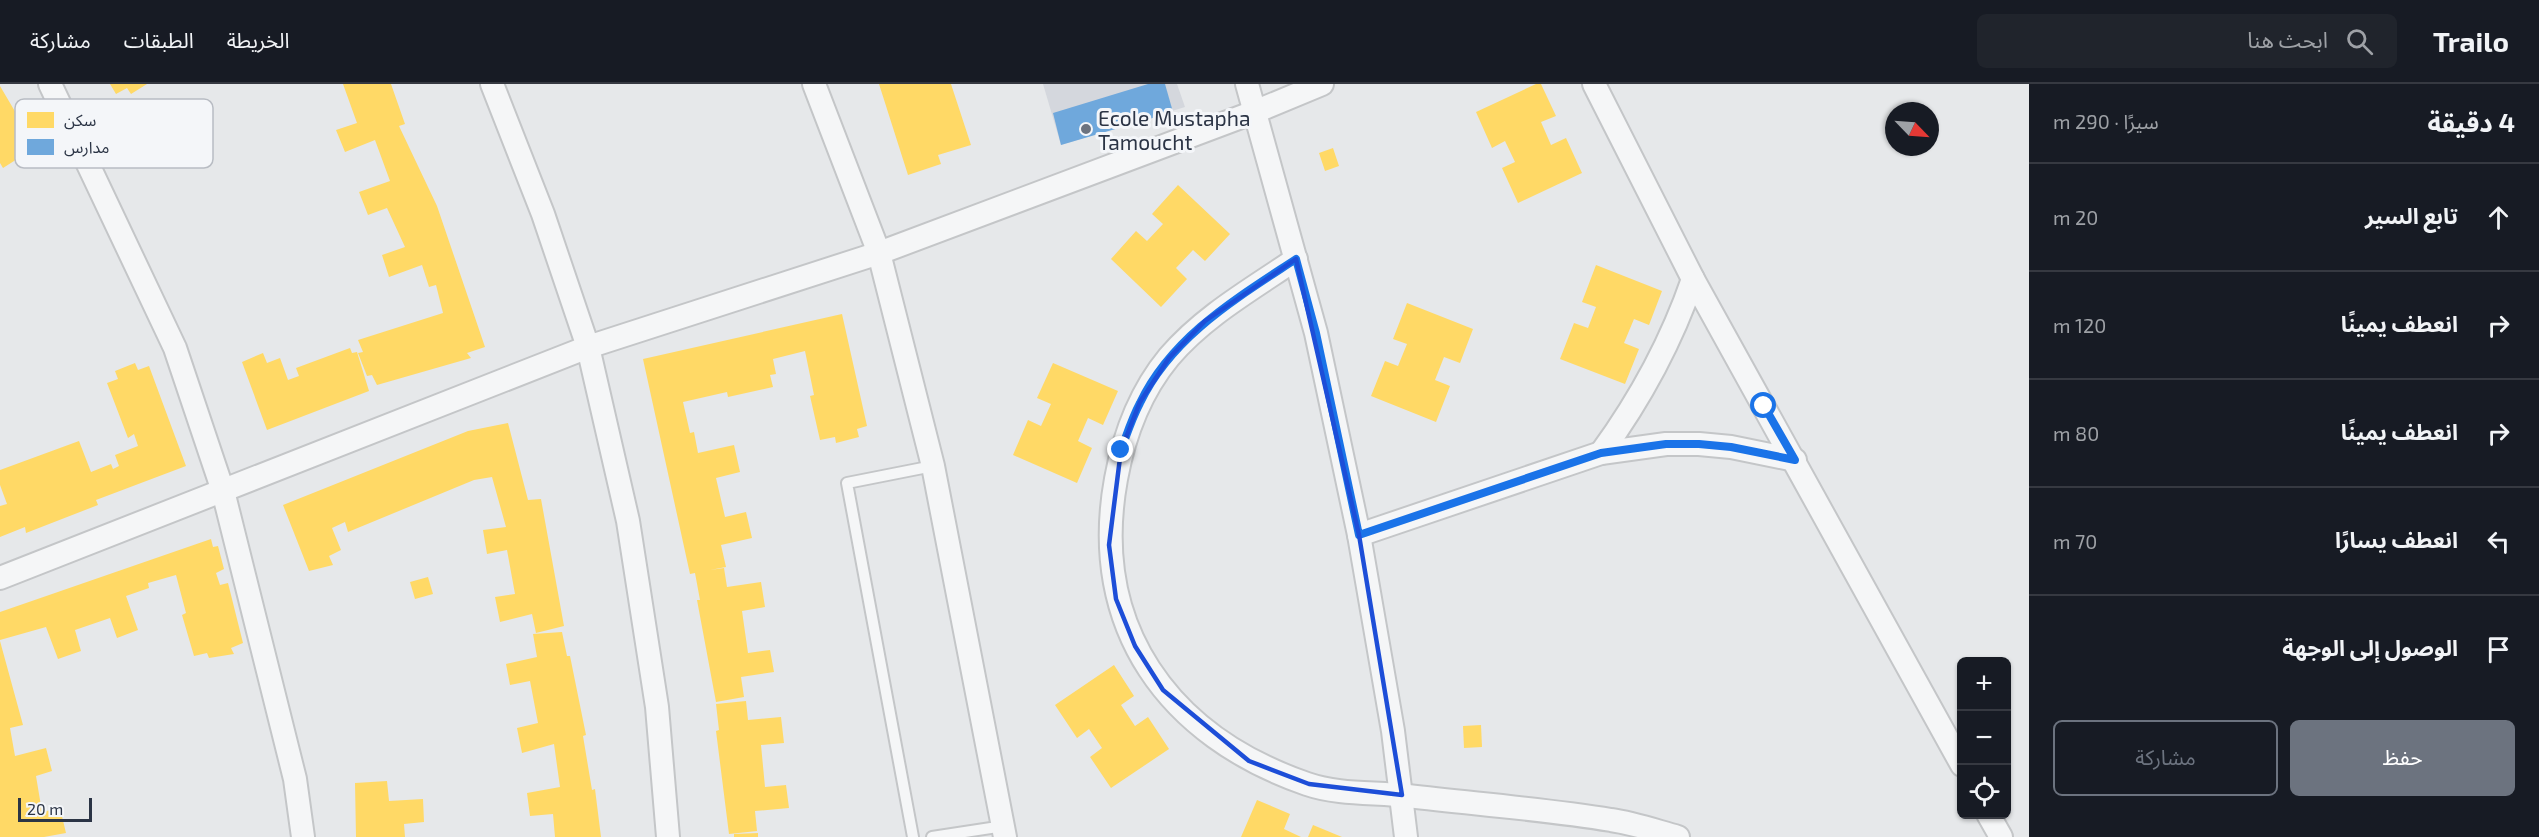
<!DOCTYPE html>
<html lang="ar">
<head>
<meta charset="utf-8">
<style>
  :root { --surface:#171b24; --page:#20242c; --text:#f1f3f6; --muted:#9ea1a6; --line:#363941; --accent:#6c737f }
  body { margin:0; font-family:"Exo 2","Noto Sans Arabic",sans-serif; background:var(--page); color:var(--text); direction:rtl }
  .controls { position:absolute; right:18px; bottom:18px; display:grid; overflow:hidden; border-radius:9px; box-shadow:0 2px 4px #0004 }
  .controls button { width:54px; height:54px; display:grid; place-items:center; padding:0; border:0; border-bottom:2px solid var(--line); background:var(--surface); color:var(--text); font:30px sans-serif }
  .compass { position:absolute; left:1885px; top:18px; width:54px; height:54px; border-radius:50%; background:var(--surface); box-shadow:0 2px 4px #0004; rotate:115deg }
  .scale { position:absolute; left:18px; bottom:15px; width:74px; box-sizing:border-box; padding-left:6px; border:3px solid #2b3445; border-top:0; font-size:16px; line-height:21px; white-space:nowrap; color:#2b3445; -webkit-text-stroke:4px #f4f6f9; paint-order:stroke }
  .stop { position:absolute; width:18px; height:18px; margin:-14px; border:4px solid #1a73e8; border-radius:50%; background:#fff }
  .stop.end { background:#1a73e8; border-color:#fff; box-shadow:0 2px 6px #0008 }
  .list { margin:0; padding:0; list-style:none }
  h2 { display:flex; justify-content:space-between; align-items:center; height:78px; margin:0; padding:0 24px; font-size:26px }
  h2 small { font-size:20px; font-weight:400; color:var(--muted) }
  .list li { display:grid; grid-template-columns:39px 1fr auto; gap:18px; align-items:center; box-sizing:border-box; height:108px; padding:0 24px; border-top:2px solid var(--line) }
  .list b { display:block; font-size:22px; white-space:nowrap }
  .list em { font-size:20px; font-style:normal; color:var(--muted) }
  .actions { display:flex; gap:12px; padding:18px 24px }
  .actions a { flex:1; padding:14px 0; border:2px solid var(--accent); border-radius:9px; text-align:center; font-size:21px; color:var(--accent) }
  .actions .main { background:var(--accent); color:#fff }
  .icon { flex:none; width:33px; height:33px; fill:none; stroke:currentColor; stroke-width:2; stroke-linecap:round; stroke-linejoin:round }
  .map { position:relative; flex:none; width:2029px; height:753px; overflow:hidden; direction:ltr }
  header { display:flex; align-items:center; gap:36px; box-sizing:border-box; height:84px; padding:0 30px; background:var(--surface); border-bottom:2px solid var(--line) }
  header strong { font-size:28px }
  nav { display:flex; gap:33px; margin-inline-start:auto; font-size:21px }
  .search { width:420px; height:54px; background:var(--page); display:flex; align-items:center; gap:15px; box-sizing:border-box; padding:0 21px; border-radius:9px; color:var(--muted); font-size:22px }
  main { display:flex }
  aside { flex:1; background:var(--surface) }
  .map>svg:first-child { display:block }
  .built { fill:#d4d7dd }
  .homes { fill:#ffd966 }
  .schools { fill:#6fa8dc }
  .lines { fill:none; stroke-linecap:round; stroke-linejoin:round }
  .lane-casing { stroke:#c4c6c8; stroke-width:14 }
  .street-casing { stroke:#c4c6c8; stroke-width:26 }
  .lane { stroke:#f5f6f7; stroke-width:10 }
  .street { stroke:#f5f6f7; stroke-width:22 }
  .route { stroke:#1a73e8; stroke-width:8 }
  .marked { fill:none; stroke:#1d4ed8; stroke-width:4.5; stroke-linejoin:round }
  .poi-dot { fill:#6c737f; stroke:#f4f6f9; stroke-width:2 }
  .labels { text-anchor:middle; dominant-baseline:central; stroke-width:6; stroke-linejoin:round; paint-order:stroke }
  .poi-label { font-size:21px; fill:#2b3445; stroke:#f4f6f9; text-anchor:start }
  .key { fill:#f4f6f9; stroke:#b8bcc3; stroke-width:1.5 }
  .key-label { font-size:16px; fill:#2b3445 }
</style>
</head>
<body>
<header>
<strong>Trailo</strong>
<div class="search"><svg class="icon" aria-label="search" viewBox="0 0 24 24"><circle cx="10" cy="10" r="6"/><path d="M15 15l6 6"/></svg>ابحث هنا</div>
<nav><a>الخريطة</a><a>الطبقات</a><a>مشاركة</a></nav>
</header>
<main>
<aside>
<h2>4 دقيقة<small>سيرًا · 290 m</small></h2>
<ul class="list">
<li><svg class="icon" aria-label="ahead" viewBox="0 0 24 24"><path d="M12 20V5M6 11l6-6 6 6"/></svg><div><b>تابع السير</b></div><em>20 m</em></li>
<li><svg class="icon" aria-label="right" viewBox="0 0 24 24"><path d="M7 20v-9h11M14 6l5 5-5 5"/></svg><div><b>انعطف يمينًا</b></div><em>120 m</em></li>
<li><svg class="icon" aria-label="right" viewBox="0 0 24 24"><path d="M7 20v-9h11M14 6l5 5-5 5"/></svg><div><b>انعطف يمينًا</b></div><em>80 m</em></li>
<li><svg class="icon" aria-label="left" viewBox="0 0 24 24"><path d="M17 20v-9H6M10 6l-5 5 5 5"/></svg><div><b>انعطف يسارًا</b></div><em>70 m</em></li>
<li><svg class="icon" aria-label="arrive" viewBox="0 0 24 24"><path d="M6 21V4h12l-3 4 3 4H6"/></svg><div><b>الوصول إلى الوجهة</b></div></li>
</ul>
<div class="actions"><a class="main">حفظ</a><a>مشاركة</a></div>
</aside>
<div class="map">
<svg width="2029" height="753" viewBox="0 0 2029 753">
  <rect width="100%" height="100%" fill="#e6e8ea"/>
  <path class="built" d="M1043,0H1177L1185,23L1061,61Z"/>
  <g class="homes">
    <path d="M110,0H147L131,10L127,4L116,10Z"/>
    <path d="M343,0H391L405,40L399,42L437,122L485,263L467,269L471,274L377,301L372,291L367,292L358,269L363,268L358,256L443,229L436,201L429,203L422,181L389,193L382,171L405,163L387,124L368,131L359,108L390,97L375,56L345,68L336,46L357,39Z"/>
    <path d="M879,0H951L971,61L938,71L941,80L908,91Z"/>
    <path d="M1536,0H1541L1556,32L1541,38L1551,61L1566,54L1582,89L1518,119L1502,84L1515,78L1505,57L1492,64L1476,28Z"/>
    <path d="M0,2L33,58L22,64L25,70L3,84L0,79Z"/>
    <path d="M1333,64L1339,82L1325,87L1319,69Z"/>
    <path d="M1178,101L1230,150L1205,177L1193,166L1176,184L1187,195L1161,223L1111,175L1136,147L1147,157L1163,140L1152,130Z"/>
    <path d="M1596,181L1662,207L1649,241L1634,235L1624,259L1639,265L1625,300L1560,275L1574,239L1588,244L1596,223L1582,218Z"/>
    <path d="M1407,219L1473,245L1460,279L1444,273L1435,296L1450,302L1436,338L1371,312L1385,277L1398,282L1407,260L1393,255Z"/>
    <path d="M842,230L867,342L857,345L859,353L836,359L835,353L820,356L810,312L814,311L805,267L773,275L776,290L770,291L773,303L728,313L727,308L683,318L690,349L694,348L698,369L734,361L740,388L716,394L725,433L746,428L752,454L721,461L726,483L710,486L724,484L727,503L761,498L765,523L742,527L748,569L770,566L774,588L741,593L744,613L716,618L697,516H700L695,489L690,490L643,275Z"/>
    <path d="M350,264L352,269L357,268L369,307L267,346L242,278L263,269L267,279L280,274L288,296L299,292L296,284Z"/>
    <path d="M135,279L138,286L149,282L186,382L96,416L98,421L26,449L25,443L0,453V422L7,420L0,401V386L79,357L91,388L111,380L113,385L119,382L115,371L138,362L134,350L128,354L107,299L118,295L115,287Z"/>
    <path d="M1053,279L1118,307L1103,341L1088,334L1078,357L1092,364L1077,399L1013,371L1028,336L1041,342L1051,320L1037,314Z"/>
    <path d="M508,339L528,416L541,415L564,542L536,549L532,530L500,538L495,513L515,510L507,466L487,470L483,446L506,443L492,393L474,396L348,448L345,438L332,444L341,466L329,472L333,481L309,487L283,421L468,347Z"/>
    <path d="M211,455L213,463L218,462L224,485L216,489L220,501L228,499L243,559L231,564L234,570L209,574L207,569L194,572L182,531L186,529L176,491L148,499L149,504L126,512L138,546L117,554L110,534L75,546L81,567L58,575L46,543L0,556V528Z"/>
    <path d="M428,493L433,510L415,515L410,498Z"/>
    <path d="M562,548L567,572H570L586,651L583,652L592,706L595,705L601,753H555L553,730L530,732L527,709L560,703L554,660L522,669L517,644L538,639L530,597L510,601L506,580L537,573L533,550Z"/>
    <path d="M0,557L23,641L10,644L15,672L46,664L52,687L36,692L42,728L60,724L66,749L44,753H0Z"/>
    <path d="M1114,581L1134,612L1121,621L1135,642L1148,633L1169,665L1111,704L1090,673L1102,664L1089,645L1077,654L1055,621Z"/>
    <path d="M746,617L748,636L781,633L784,659L761,661L765,703L786,701L789,724L755,727L757,747L729,750L716,647L719,646L716,620Z"/>
    <path d="M1481,641L1482,663L1464,664L1463,642Z"/>
    <path d="M387,697L389,717L423,715L424,738L404,740L405,753H356L355,699Z"/>
    <path d="M1257,716L1290,730L1284,745L1301,753H1241Z"/>
    <path d="M1313,741L1342,753H1308Z"/>
    <path d="M758,749V753H734V750Z"/>
  </g>
  <path class="schools" d="M1148,0H1165L1173,28L1061,61L1053,29Z"/>
  <g class="lines">
    <g class="lane-casing">
      <g id="lane">
        <path d="M913,753L847,399L933,382"/>
        <path d="M932,753L1004,742"/>
      </g>
    </g>
    <g class="street-casing">
      <g id="street">
        <path d="M50,0L175,264L223,407L295,695L303,753"/>
        <path d="M492,0L543,130L588,263L628,437L657,623L668,753"/>
        <path d="M814,0L879,169L933,382L1005,753"/>
        <path d="M1247,0L1316,249L1359,451L1393,647L1406,753"/>
        <path d="M1594,0L1693,195L1962,681"/>
        <path d="M1296,175C1252,205 1204,232 1169,273C1141,307 1124,351 1116,395C1089,543 1168,652 1307,700C1339,711 1375,708 1408,712C1475,720 1544,725 1611,736C1633,739 1656,747 1678,753"/>
        <path d="M1601,369C1641,314 1671,259 1693,195"/>
        <path d="M1359,451L1601,369L1666,360H1699L1731,363L1795,376"/>
        <path d="M0,494L588,263L879,169L1257,27L1322,0"/>
        <path d="M1988,730L2001,753"/>
      </g>
    </g>
    <use href="#lane" class="lane"/>
    <use href="#street" class="street"/>
  </g>
  <g class="lines">
    <path class="route" d="M1121,366C1127,350 1132,334 1140,319C1172,252 1237,214 1296,175L1316,249L1359,451L1601,369L1666,360H1699L1731,363L1795,376L1764,322"/>
  </g>
  <path class="marked" d="M1296,175L1359,451L1402,711L1309,700L1249,677L1163,606L1135,562L1116,515L1109,461L1121,366L1140,318L1169,274L1205,237Z"/>
  <circle class="poi-dot" cx="1086" cy="45" r="6"/>
  <g class="labels">
    <g class="poi-label">
      <text x="1098" y="33">Ecole Mustapha<tspan x="1098" dy="24">Tamoucht</tspan></text>
    </g>
  </g>
  <rect x="15" y="15" width="198" height="69" rx="9" class="key"/>
  <rect x="27" y="28" width="27" height="16" fill="#ffd966"/>
  <rect x="27" y="55" width="27" height="16" fill="#6fa8dc"/>
  <g class="key-label">
    <text x="64" y="42">سكن</text>
    <text x="64" y="69">مدارس</text>
  </g>
</svg>
<div class="controls">
<button>+</button>
<button>−</button>
<button><svg class="icon" aria-label="locate" viewBox="0 0 24 24"><circle cx="12" cy="12" r="6"/><path d="M12 2v4M12 18v4M2 12h4M18 12h4"/></svg></button>
</div>
<svg class="compass" viewBox="-18 -18 36 36"><path d="M0-13l5 13h-10z" fill="#e53935"/><path d="M0 13l5-13h-10z" fill="#9ea1a6"/></svg>
<div class="scale">20 m</div>
<div class="stop" style="left:1764px;top:322px"></div>
<div class="stop end" style="left:1121px;top:366px"></div>
</div>
</main>
</body>
</html>
